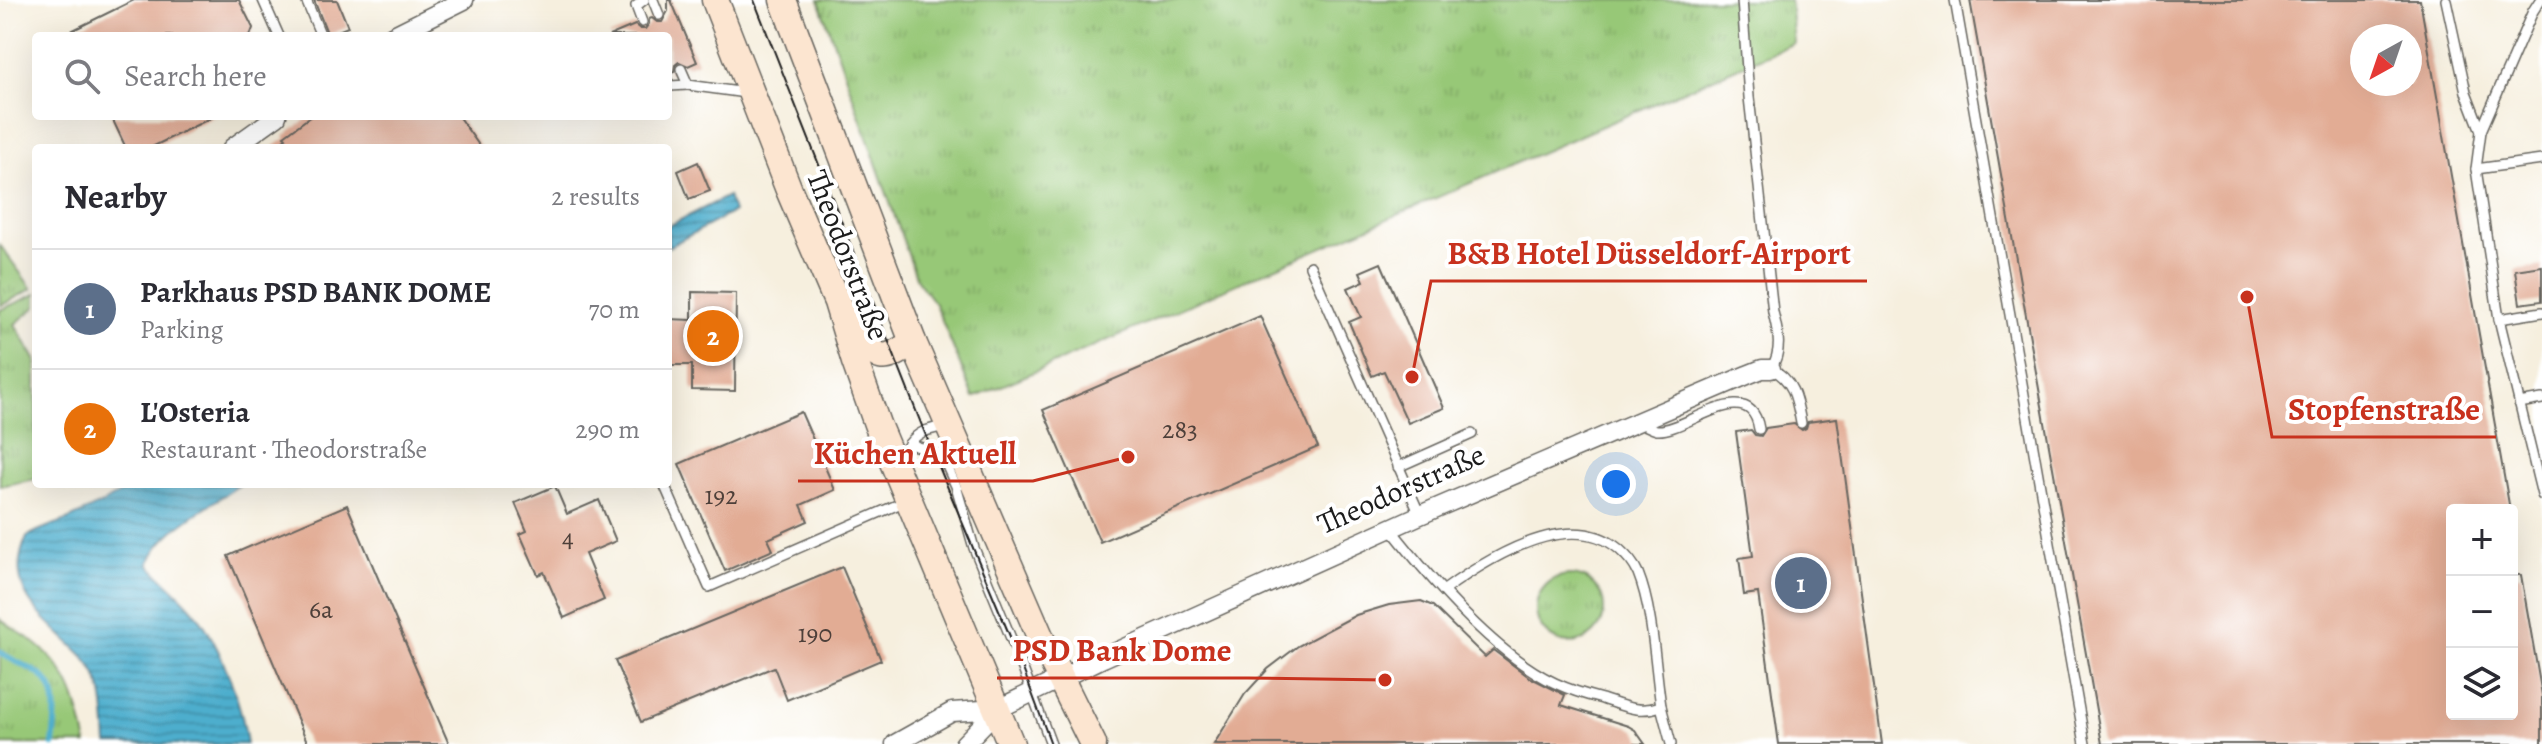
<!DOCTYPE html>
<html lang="en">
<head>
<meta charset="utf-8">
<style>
  :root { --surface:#fff; --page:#f7f7f7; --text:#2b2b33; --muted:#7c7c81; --line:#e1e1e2; --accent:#1a73e8 }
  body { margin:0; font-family:Alegreya,serif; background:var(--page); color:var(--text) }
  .controls { position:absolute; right:24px; bottom:24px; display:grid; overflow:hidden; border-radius:8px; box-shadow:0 8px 32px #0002 }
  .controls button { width:72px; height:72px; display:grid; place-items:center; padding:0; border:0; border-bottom:2px solid var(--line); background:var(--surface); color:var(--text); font:40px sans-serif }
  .compass { position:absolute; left:2350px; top:24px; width:72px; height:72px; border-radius:50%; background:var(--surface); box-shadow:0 8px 32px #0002; rotate:220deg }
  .you { position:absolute; left:1616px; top:484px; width:28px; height:28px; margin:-20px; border:6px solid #fff; border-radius:50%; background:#1a73e8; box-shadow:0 0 0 12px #1a73e833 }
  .badge { display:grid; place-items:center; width:52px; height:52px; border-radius:50%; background:var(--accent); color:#fff; font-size:26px; font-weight:700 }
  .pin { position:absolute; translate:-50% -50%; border:4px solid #fff; box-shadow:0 2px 8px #0006 }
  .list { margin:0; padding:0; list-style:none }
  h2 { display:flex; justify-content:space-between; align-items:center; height:104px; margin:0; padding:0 32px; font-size:34px }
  h2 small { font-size:26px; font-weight:400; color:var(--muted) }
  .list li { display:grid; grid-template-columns:52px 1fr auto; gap:24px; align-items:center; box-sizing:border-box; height:120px; padding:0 32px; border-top:2px solid var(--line) }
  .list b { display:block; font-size:30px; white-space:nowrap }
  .list p { margin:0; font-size:26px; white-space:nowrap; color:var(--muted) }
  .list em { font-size:26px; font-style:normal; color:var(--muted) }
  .icon { flex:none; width:44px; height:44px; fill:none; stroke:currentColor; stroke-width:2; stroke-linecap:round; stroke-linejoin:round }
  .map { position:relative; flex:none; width:2542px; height:744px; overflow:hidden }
  .search { position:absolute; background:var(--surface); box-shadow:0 8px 32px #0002; left:32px; top:32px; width:640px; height:88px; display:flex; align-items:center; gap:20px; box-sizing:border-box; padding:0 28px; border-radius:8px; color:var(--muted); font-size:30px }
  .panel { position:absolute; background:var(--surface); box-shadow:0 8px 32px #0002; left:32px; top:144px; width:640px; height:344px; border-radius:8px }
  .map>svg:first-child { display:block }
  .grass { fill:url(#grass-tufts); stroke:#5a724a; stroke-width:2 }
  .water { fill:url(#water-rules); stroke:#356574; stroke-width:2 }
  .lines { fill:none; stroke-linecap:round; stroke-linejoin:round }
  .stream { stroke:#4eaecd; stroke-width:6 }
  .building { fill:#e2ac94; fill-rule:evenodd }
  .lane-casing { stroke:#686660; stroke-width:12 }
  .street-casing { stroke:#686660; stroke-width:21 }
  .secondary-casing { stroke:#686660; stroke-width:29 }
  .lane { stroke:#fff; stroke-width:9 }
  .street { stroke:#fff; stroke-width:18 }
  .secondary { stroke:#fce5d0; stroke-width:26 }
  .tram { stroke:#1c1c1c; stroke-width:2 }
  .labels { text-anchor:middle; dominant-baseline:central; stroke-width:8; stroke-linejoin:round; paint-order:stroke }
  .number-label { font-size:26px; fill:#4e403a }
  .street-label { font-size:30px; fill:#1c1c1c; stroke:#fff }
  .leader { fill:none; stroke:#c8321e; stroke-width:3 }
  .callout-dot { fill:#c8321e; stroke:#fff; stroke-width:3 }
  .callout-label { font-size:32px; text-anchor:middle; font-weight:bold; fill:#c8321e; stroke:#fff; stroke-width:8; stroke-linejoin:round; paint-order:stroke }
</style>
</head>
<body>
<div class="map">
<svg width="2542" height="744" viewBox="0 0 2542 744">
  <defs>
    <pattern id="grass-tufts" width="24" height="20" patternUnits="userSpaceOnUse" patternTransform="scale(2)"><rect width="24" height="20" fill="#97c877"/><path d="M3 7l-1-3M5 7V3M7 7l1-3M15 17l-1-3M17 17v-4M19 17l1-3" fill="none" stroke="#82ab66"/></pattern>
    <pattern id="water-rules" width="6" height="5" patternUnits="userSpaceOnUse" patternTransform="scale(2)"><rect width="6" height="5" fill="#4eaecd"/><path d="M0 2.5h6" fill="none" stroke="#408da6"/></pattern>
  </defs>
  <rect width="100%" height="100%" fill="#fff"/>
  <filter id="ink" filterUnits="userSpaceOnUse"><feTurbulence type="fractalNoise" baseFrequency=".0125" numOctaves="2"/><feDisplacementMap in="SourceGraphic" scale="16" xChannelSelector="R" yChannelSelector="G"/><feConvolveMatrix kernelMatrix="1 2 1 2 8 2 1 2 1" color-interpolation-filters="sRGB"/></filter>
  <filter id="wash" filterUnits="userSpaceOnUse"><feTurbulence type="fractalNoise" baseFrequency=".006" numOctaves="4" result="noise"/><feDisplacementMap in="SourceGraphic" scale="32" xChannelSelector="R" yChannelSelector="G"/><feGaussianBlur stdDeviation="1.8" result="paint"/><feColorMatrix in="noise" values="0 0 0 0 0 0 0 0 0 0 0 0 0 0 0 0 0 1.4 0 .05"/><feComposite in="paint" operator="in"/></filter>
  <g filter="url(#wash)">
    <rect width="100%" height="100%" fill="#f6efde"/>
    <g class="grass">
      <path d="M819,0H1790L1794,43L974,398L935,304L917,280Z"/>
      <path d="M0,245L32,289L0,306Z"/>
      <path d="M36,294V307L15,324L36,361V479L0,486V310Z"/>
      <circle cx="1570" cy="609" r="34"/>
      <path d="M0,619C10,627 21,633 31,640C70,669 77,699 87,744H0Z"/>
    </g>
    <g class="water">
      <path d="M728,196L733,212L668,247V226Z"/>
      <path d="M137,484H241C213,504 160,530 149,564C161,579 176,590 189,605C217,635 242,702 247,744H107C105,714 106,681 84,657C50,621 0,594 27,537C38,529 54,525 67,520C91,509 114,498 137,484Z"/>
    </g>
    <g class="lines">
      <path class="stream" d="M0,652C12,661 26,665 39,674C62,689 55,721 53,744"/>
    </g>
    <g id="blocks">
      <g class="building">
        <path d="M134,0H239L253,28L250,36H61Z"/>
        <path d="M314,0H337L348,27L328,35Z"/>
        <path d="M668,0H671L697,62L688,66L679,62L675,65L674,72L668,74V36H609L635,25L640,29H645L649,24V19L652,18L657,22H662L668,11Z"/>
        <path d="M1970,0H2420L2510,510H2452V714H2512V575H2521L2542,695V744H2102ZM2362,36H2410V84H2362Z"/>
        <path d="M111,116H215L150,148H126Z"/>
        <path d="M311,116H458L481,148H272L286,138L284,136Z"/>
        <path d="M698,162L710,191L689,199L678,171Z"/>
        <path d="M1381,263L1444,408L1408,423L1384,371L1372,376L1349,322L1361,317L1348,288L1364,281L1360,272Z"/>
        <path d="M2542,266V301L2520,304L2515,270Z"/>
        <path d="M692,292L736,293L735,391L692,390V365H668V319L692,320Z"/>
        <path d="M1260,316L1318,447L1100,542L1043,410Z"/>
        <path d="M801,412L835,490L801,505L808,521L768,539L773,550L725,571L679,464Z"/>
        <path d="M1837,418L1882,744H1779L1758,593L1744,595L1739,558L1753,556L1736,432L1751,430L1755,435L1761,436L1766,428L1794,424L1802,430L1806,428L1808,422Z"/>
        <path d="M555,486L567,514L599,500L616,541L585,554L604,600L564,618L544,572L538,575L520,534L527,531L515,503Z"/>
        <path d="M347,505L414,663L449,744H308L228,556Z"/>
        <path d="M842,567L881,660L787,700L774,667L641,722L615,661Z"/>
        <path d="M1421,601L1433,606L1485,657L1493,650L1529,677L1565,695L1561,705L1628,726L1635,730L1645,744H1214L1245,694L1268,669L1298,646L1356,615L1389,605Z"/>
      </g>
    </g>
  </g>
  <g filter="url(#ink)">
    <use href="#blocks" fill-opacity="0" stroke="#686660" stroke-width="2"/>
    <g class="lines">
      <g class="lane-casing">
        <g id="lane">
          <path d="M263,0L279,36"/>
          <path d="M306,0L321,36"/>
          <path d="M653,0L659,15"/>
          <path d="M1742,0L1749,97L1773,312C1778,333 1783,349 1771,369C1794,379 1797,401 1801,423"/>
          <path d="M1955,0L2085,744"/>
          <path d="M2446,0L2466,92L2481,131L2476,169L2499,319L2542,495"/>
          <path d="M642,22L636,6L644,0"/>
          <path d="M681,69L688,85L746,93"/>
          <path d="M668,82L670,86L688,85"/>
          <path d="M2481,131L2533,11L2540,0"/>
          <path d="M2476,169L2542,160"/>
          <path d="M1310,266L1420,515"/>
          <path d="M2499,319L2542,312"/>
          <path d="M2519,403L2542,399"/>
          <path d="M1640,423C1645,425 1652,429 1657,430C1684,433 1750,373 1759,429"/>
          <path d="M909,444C918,432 926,430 941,427L945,431"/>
          <path d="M897,463L909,444L932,451L946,464L956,486L974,548L1017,653L1051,744"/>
          <path d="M1398,467L1472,434"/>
          <path d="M664,484L709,587L906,501"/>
          <path d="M1390,528C1431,580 1495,655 1555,683C1570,690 1586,695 1602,699C1623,706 1639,714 1661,706C1655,666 1653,610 1638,573C1634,564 1627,556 1619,549C1569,507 1487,559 1443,591"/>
          <path d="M1661,706L1671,744"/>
        </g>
      </g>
      <g class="street-casing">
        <g id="street">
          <path d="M392,36L464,0"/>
          <path d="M232,148L277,116"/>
          <path d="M895,744L952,712L998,709"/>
          <path d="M964,744L998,709L1103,658L1420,515L1747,375L1762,369H1771"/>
        </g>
      </g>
      <g class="secondary-casing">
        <g id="secondary">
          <path d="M715,0L789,190L837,302L855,362L877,424L1011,744"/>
          <path d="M783,0L913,342L1042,641L1093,744"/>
          <path d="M852,320C875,349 871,373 913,342"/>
        </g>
      </g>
      <use href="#lane" class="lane"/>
      <use href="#street" class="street"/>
      <use href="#secondary" class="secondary"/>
      <path class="tram" d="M754,0L924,431L1017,653L1051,744"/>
    </g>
  </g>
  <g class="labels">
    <g class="number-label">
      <text x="1180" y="429">283</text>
      <text x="721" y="495">192</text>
      <text x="568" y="538">4</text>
      <text x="321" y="609">6a</text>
      <text x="815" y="633">190</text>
    </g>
    <g class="street-label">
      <text transform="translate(848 255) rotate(69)">Theodorstraße</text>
      <text transform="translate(1401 489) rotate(-24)">Theodorstraße</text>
    </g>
  </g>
  <path class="leader" d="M1412 377L1431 281H1867M2247 297L2272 437H2496M1128 457L1033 481H798M1385 680L1248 678H997"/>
  <g class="callout-dot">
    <circle cx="1412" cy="377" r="8"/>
    <circle cx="2247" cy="297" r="8"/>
    <circle cx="1128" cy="457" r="8"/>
    <circle cx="1385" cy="680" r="8"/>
  </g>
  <g class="callout-label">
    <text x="1649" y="264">B&amp;B Hotel Düsseldorf-Airport</text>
    <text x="2384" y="420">Stopfenstraße</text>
    <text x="915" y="464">Küchen Aktuell</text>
    <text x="1122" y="661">PSD Bank Dome</text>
  </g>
</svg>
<div class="controls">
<button>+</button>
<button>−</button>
<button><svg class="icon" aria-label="layers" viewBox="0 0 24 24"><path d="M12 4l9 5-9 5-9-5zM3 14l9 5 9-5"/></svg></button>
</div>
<svg class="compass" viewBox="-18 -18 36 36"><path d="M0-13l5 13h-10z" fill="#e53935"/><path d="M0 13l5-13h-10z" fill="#7c7c81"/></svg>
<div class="you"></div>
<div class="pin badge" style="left:1801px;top:583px;background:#5c6f8a">1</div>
<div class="pin badge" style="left:713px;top:336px;background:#e8710a">2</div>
<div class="search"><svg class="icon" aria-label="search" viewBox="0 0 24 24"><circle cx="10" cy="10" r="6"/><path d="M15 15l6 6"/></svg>Search here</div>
<section class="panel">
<h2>Nearby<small>2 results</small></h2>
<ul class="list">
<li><span class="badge" style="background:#5c6f8a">1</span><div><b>Parkhaus PSD BANK DOME</b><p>Parking</p></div><em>70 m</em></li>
<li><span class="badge" style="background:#e8710a">2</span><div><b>L'Osteria</b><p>Restaurant · Theodorstraße</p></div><em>290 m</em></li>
</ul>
</section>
</div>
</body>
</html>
